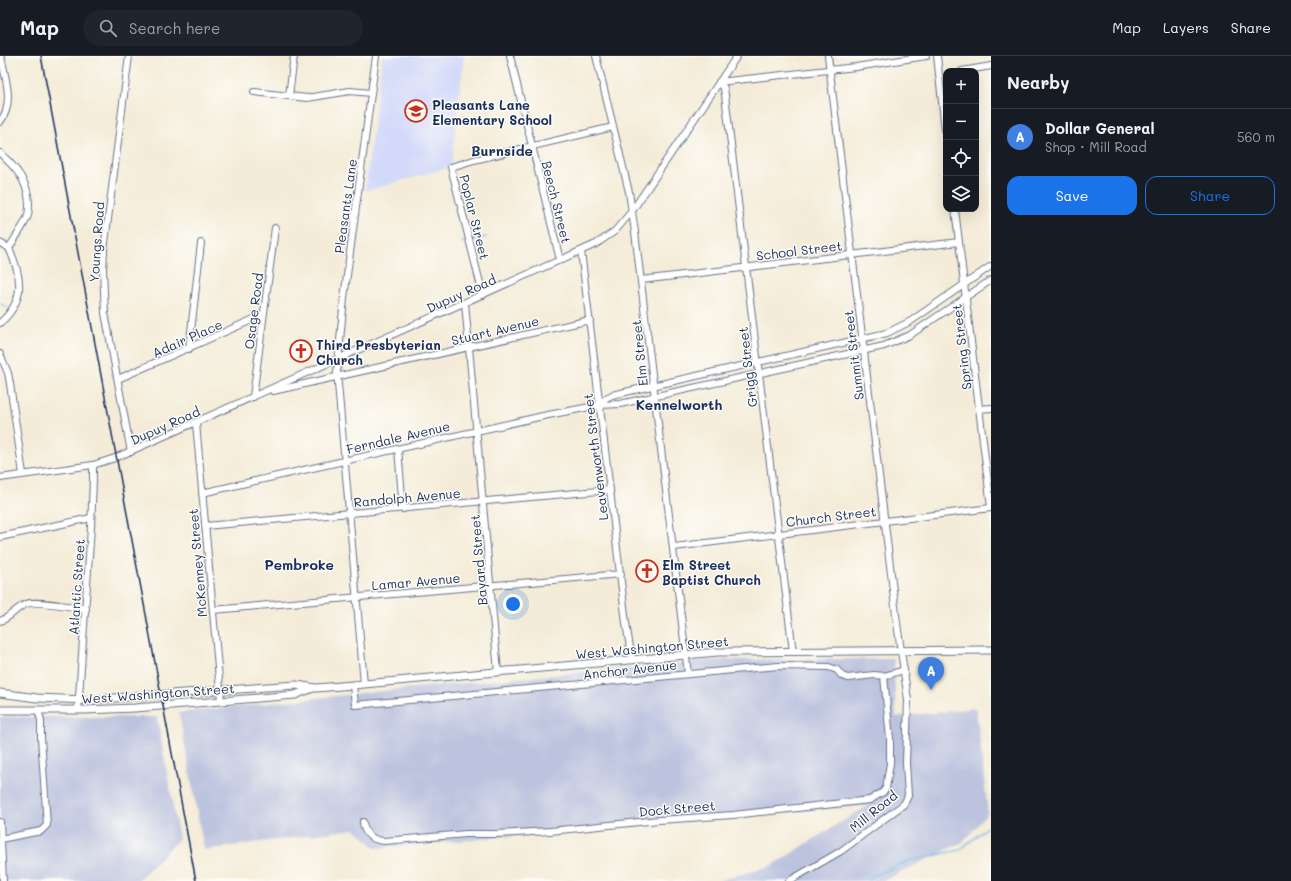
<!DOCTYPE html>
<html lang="en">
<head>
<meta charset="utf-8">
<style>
  :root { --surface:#171b24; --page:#20242c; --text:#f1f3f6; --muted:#9ea1a6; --line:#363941; --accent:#1a73e8 }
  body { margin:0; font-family:Mali,sans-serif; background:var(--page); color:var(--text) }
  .controls { position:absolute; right:12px; top:12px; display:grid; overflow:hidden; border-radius:8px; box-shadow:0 4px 16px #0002 }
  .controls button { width:36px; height:36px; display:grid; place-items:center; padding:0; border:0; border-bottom:1px solid var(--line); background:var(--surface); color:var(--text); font:20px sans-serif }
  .you { position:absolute; left:513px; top:548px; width:14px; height:14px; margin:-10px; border:3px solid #fff; border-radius:50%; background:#1a73e8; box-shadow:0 0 0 6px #1a73e833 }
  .badge { display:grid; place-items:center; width:26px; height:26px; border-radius:50%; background:var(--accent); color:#fff; font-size:13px; font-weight:700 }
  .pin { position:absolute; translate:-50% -33px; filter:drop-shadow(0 1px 2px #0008) }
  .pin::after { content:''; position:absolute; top:21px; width:14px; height:12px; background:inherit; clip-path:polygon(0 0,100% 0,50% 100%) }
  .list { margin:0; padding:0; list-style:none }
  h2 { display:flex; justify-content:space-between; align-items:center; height:52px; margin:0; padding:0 16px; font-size:17px }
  h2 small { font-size:13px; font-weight:400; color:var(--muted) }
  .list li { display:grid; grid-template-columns:26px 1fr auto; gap:12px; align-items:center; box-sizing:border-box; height:56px; padding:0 16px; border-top:1px solid var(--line) }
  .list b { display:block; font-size:15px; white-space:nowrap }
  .list p { margin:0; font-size:13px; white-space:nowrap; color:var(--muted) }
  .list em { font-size:13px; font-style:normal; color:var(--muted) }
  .actions { display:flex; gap:8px; padding:12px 16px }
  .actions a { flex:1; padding:9px 0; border:1px solid var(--accent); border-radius:12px; text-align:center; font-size:14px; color:var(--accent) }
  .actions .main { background:var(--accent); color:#fff }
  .icon { flex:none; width:22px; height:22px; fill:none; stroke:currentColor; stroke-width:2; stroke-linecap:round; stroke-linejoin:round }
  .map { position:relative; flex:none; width:991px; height:825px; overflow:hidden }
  header { display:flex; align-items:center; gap:24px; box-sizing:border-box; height:56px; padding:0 20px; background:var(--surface); border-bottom:1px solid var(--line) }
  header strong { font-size:19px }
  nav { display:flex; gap:22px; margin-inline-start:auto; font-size:14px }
  .search { width:280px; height:36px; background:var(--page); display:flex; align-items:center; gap:10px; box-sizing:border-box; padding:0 14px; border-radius:22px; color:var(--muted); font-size:15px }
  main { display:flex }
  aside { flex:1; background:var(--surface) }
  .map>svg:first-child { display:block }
  .built { fill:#d2d9f9 }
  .industrial { fill:#bcc3de }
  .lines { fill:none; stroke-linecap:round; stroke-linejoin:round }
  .stream { stroke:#6cb5e4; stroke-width:1.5 }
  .minor-casing { stroke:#677189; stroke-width:8 }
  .major-casing { stroke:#677189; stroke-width:9 }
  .minor { stroke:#fff; stroke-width:6 }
  .major { stroke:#fff; stroke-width:7 }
  .rail { stroke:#1b2f5e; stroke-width:1.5 }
  .labels { text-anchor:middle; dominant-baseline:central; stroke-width:3; stroke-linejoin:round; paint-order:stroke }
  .poi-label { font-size:13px; font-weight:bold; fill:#1b2f5e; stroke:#fdfcf7; text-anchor:start }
  .street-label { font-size:13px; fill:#1b2f5e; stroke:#fdfcf7 }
  .neighbourhood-label { font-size:14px; font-weight:bold; fill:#1b2f5e; stroke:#fdfcf7 }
</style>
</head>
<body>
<header>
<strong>Map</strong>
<div class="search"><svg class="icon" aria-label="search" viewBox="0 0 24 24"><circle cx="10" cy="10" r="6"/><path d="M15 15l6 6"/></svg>Search here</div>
<nav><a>Map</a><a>Layers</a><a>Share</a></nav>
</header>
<main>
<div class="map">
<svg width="991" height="825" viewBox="0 0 991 825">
  <rect width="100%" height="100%" fill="#fdfcf7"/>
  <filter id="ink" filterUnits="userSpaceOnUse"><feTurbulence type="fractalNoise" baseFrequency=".025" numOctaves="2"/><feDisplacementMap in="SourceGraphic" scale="8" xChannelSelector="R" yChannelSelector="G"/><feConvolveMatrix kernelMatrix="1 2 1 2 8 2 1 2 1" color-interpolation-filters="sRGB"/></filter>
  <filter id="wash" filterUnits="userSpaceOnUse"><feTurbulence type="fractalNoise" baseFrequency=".012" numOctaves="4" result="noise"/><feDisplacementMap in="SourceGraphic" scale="16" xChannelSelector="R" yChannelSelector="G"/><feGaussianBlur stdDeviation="0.9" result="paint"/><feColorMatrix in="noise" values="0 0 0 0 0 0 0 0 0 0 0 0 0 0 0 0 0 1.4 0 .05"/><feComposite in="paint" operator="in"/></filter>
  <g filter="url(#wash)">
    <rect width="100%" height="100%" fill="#f4ecd8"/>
    <path class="built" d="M382,0H464L451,111L365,135Z"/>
    <g class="industrial">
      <path d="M894,603L896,661L976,652L988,757L963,786L883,825H718L773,809L852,759L870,749L376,792L355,773L204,794L179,657L383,635L711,604Z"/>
      <path d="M0,661H157L179,783L137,825H0Z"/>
    </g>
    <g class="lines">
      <g class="stream">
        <path d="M473,184L486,181"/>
        <path d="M461,186L465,185"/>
        <path d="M0,247L7,252"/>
        <path d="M869,825L873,820L908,805L960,794L991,768"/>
      </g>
    </g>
  </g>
  <g filter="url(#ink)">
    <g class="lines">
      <g class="minor-casing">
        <g id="minor">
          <path d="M129,0L104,194L103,214L105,257L131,396"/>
          <path d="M510,0L560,204"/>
          <path d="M596,0L629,136L635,176L688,618"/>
          <path d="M937,0L946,83"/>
          <path d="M962,15L991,10"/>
          <path d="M254,36L307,42L350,35L371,37"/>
          <path d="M289,40L294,0"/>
          <path d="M0,66C15,47 5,22 1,0"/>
          <path d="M0,97C15,111 28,125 29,147C29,152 29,158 27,162C22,173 15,182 9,192"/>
          <path d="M955,153L991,451"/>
          <path d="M0,187L9,192"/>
          <path d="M581,195L626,567L632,604"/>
          <path d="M641,224L959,186"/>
          <path d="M483,239L451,111L474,104L613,71"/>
          <path d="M465,247L498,616"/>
          <path d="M0,267C26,244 22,221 9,192"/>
          <path d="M189,293L201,187"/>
          <path d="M0,298L8,317L10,328L23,418"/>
          <path d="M118,323L263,259"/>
          <path d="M273,335L590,264"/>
          <path d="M253,341L275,172"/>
          <path d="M600,349L606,342L612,339L887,277L911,265L991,210"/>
          <path d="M979,353L991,352"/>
          <path d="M196,367L221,645"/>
          <path d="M398,393L403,453"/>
          <path d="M0,422L93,409L115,402L596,188L615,175L632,155L737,0"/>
          <path d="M202,437L543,360L600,349L620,348L884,290L910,279L991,224"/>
          <path d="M205,470L610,434"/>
          <path d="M0,481L91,462"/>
          <path d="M674,491L991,452"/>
          <path d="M213,554L621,518"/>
          <path d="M0,565C10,562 16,552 26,548C37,544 72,551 86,553"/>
          <path d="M793,596L725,39L724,32L719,26L856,11L926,0"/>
          <path d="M364,628L337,316L344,242L376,0"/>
          <path d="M353,629L355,649L778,610L829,611L837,614L842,620L848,622L874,619L884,620L904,614"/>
          <path d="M78,654L91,472L93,424V409"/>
          <path d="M0,766L3,825"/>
          <path d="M363,766C364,778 372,784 384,785L466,778H497L550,775L659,764L733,759L870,744L883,736L886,732L890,707V683L884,620"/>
          <path d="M0,783L41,775L47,769L41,681V664L38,654"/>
          <path d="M789,825L841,795L904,748L908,740L906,707L908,644L897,567L828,0"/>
        </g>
      </g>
      <g class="major-casing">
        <g id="major">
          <path d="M0,637L37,642L86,644L296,629L316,632L353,629L718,596L991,594"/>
          <path d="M0,654H84L135,652L295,639L313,632"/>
        </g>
      </g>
      <use href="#minor" class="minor"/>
      <use href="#major" class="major"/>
      <path class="rail" d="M41,0L196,825"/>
    </g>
  </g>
  <defs>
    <g id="school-ring" transform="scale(1.15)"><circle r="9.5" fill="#fdfcf7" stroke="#c8321e" stroke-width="1.5"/><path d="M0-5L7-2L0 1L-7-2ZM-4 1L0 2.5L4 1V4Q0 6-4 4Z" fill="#c8321e"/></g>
    <g id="church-ring" transform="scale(1.15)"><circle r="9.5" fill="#fdfcf7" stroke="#c8321e" stroke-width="1.5"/><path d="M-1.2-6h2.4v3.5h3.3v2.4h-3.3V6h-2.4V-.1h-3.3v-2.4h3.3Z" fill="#c8321e"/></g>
  </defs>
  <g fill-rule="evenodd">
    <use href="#school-ring" x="416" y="55"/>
    <use href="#church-ring" x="301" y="295"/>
    <use href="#church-ring" x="647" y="515"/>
  </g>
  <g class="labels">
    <g class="poi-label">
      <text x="432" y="48">Pleasants Lane<tspan x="432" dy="15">Elementary School</tspan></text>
      <text x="316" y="288">Third Presbyterian<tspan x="316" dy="15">Church</tspan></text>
      <text x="662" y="508">Elm Street<tspan x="662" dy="15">Baptist Church</tspan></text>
    </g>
    <g class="street-label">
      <text transform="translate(557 146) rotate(76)">Beech Street</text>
      <text transform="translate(345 150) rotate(-82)">Pleasants Lane</text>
      <text transform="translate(475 161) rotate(76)">Poplar Street</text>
      <text transform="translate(96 186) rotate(-86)">Youngs Road</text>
      <text transform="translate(799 194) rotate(-7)">School Street</text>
      <text transform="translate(461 237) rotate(-24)">Dupuy Road</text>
      <text transform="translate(253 255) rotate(-83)">Osage Road</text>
      <text transform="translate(495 274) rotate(-13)">Stuart Avenue</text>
      <text transform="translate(187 282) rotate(-24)">Adair Place</text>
      <text transform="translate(961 291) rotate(-97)">Spring Street</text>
      <text transform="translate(639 297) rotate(-96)">Elm Street</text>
      <text transform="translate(853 299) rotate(-97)">Summit Street</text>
      <text transform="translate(747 311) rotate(-97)">Grigg Street</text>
      <text transform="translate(165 369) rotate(-24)">Dupuy Road</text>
      <text transform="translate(398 381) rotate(-13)">Ferndale Avenue</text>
      <text transform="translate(595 401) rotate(-97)">Leavenworth Street</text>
      <text transform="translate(407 441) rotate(-5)">Randolph Avenue</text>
      <text transform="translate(831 460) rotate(-7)">Church Street</text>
      <text transform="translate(478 504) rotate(-95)">Bayard Street</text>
      <text transform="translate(197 507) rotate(-95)">McKenney Street</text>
      <text transform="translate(416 525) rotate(-5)">Lamar Avenue</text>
      <text transform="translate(76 531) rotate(-86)">Atlantic Street</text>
      <text transform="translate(652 591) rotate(-5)">West Washington Street</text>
      <text transform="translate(630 613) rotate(-6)">Anchor Avenue</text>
      <text transform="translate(158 637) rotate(-4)">West Washington Street</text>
      <text transform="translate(677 752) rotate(-5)">Dock Street</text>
      <text transform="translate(873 755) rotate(-39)">Mill Road</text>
    </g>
    <g class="neighbourhood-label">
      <text x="502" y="94">Burnside</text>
      <text x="679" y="348">Kennelworth</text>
      <text x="299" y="508">Pembroke</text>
    </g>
  </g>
</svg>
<div class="controls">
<button>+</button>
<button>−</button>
<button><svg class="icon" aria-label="locate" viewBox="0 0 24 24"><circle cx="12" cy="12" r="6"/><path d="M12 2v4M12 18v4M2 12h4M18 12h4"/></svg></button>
<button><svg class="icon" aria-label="layers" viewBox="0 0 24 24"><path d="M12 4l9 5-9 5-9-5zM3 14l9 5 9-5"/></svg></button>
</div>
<div class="you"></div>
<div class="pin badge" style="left:931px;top:634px;background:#3f7fe0">A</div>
</div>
<aside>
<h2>Nearby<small></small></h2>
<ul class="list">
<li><span class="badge" style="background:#3f7fe0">A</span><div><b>Dollar General</b><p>Shop · Mill Road</p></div><em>560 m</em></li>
</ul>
<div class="actions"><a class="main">Save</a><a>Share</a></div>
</aside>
</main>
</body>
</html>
